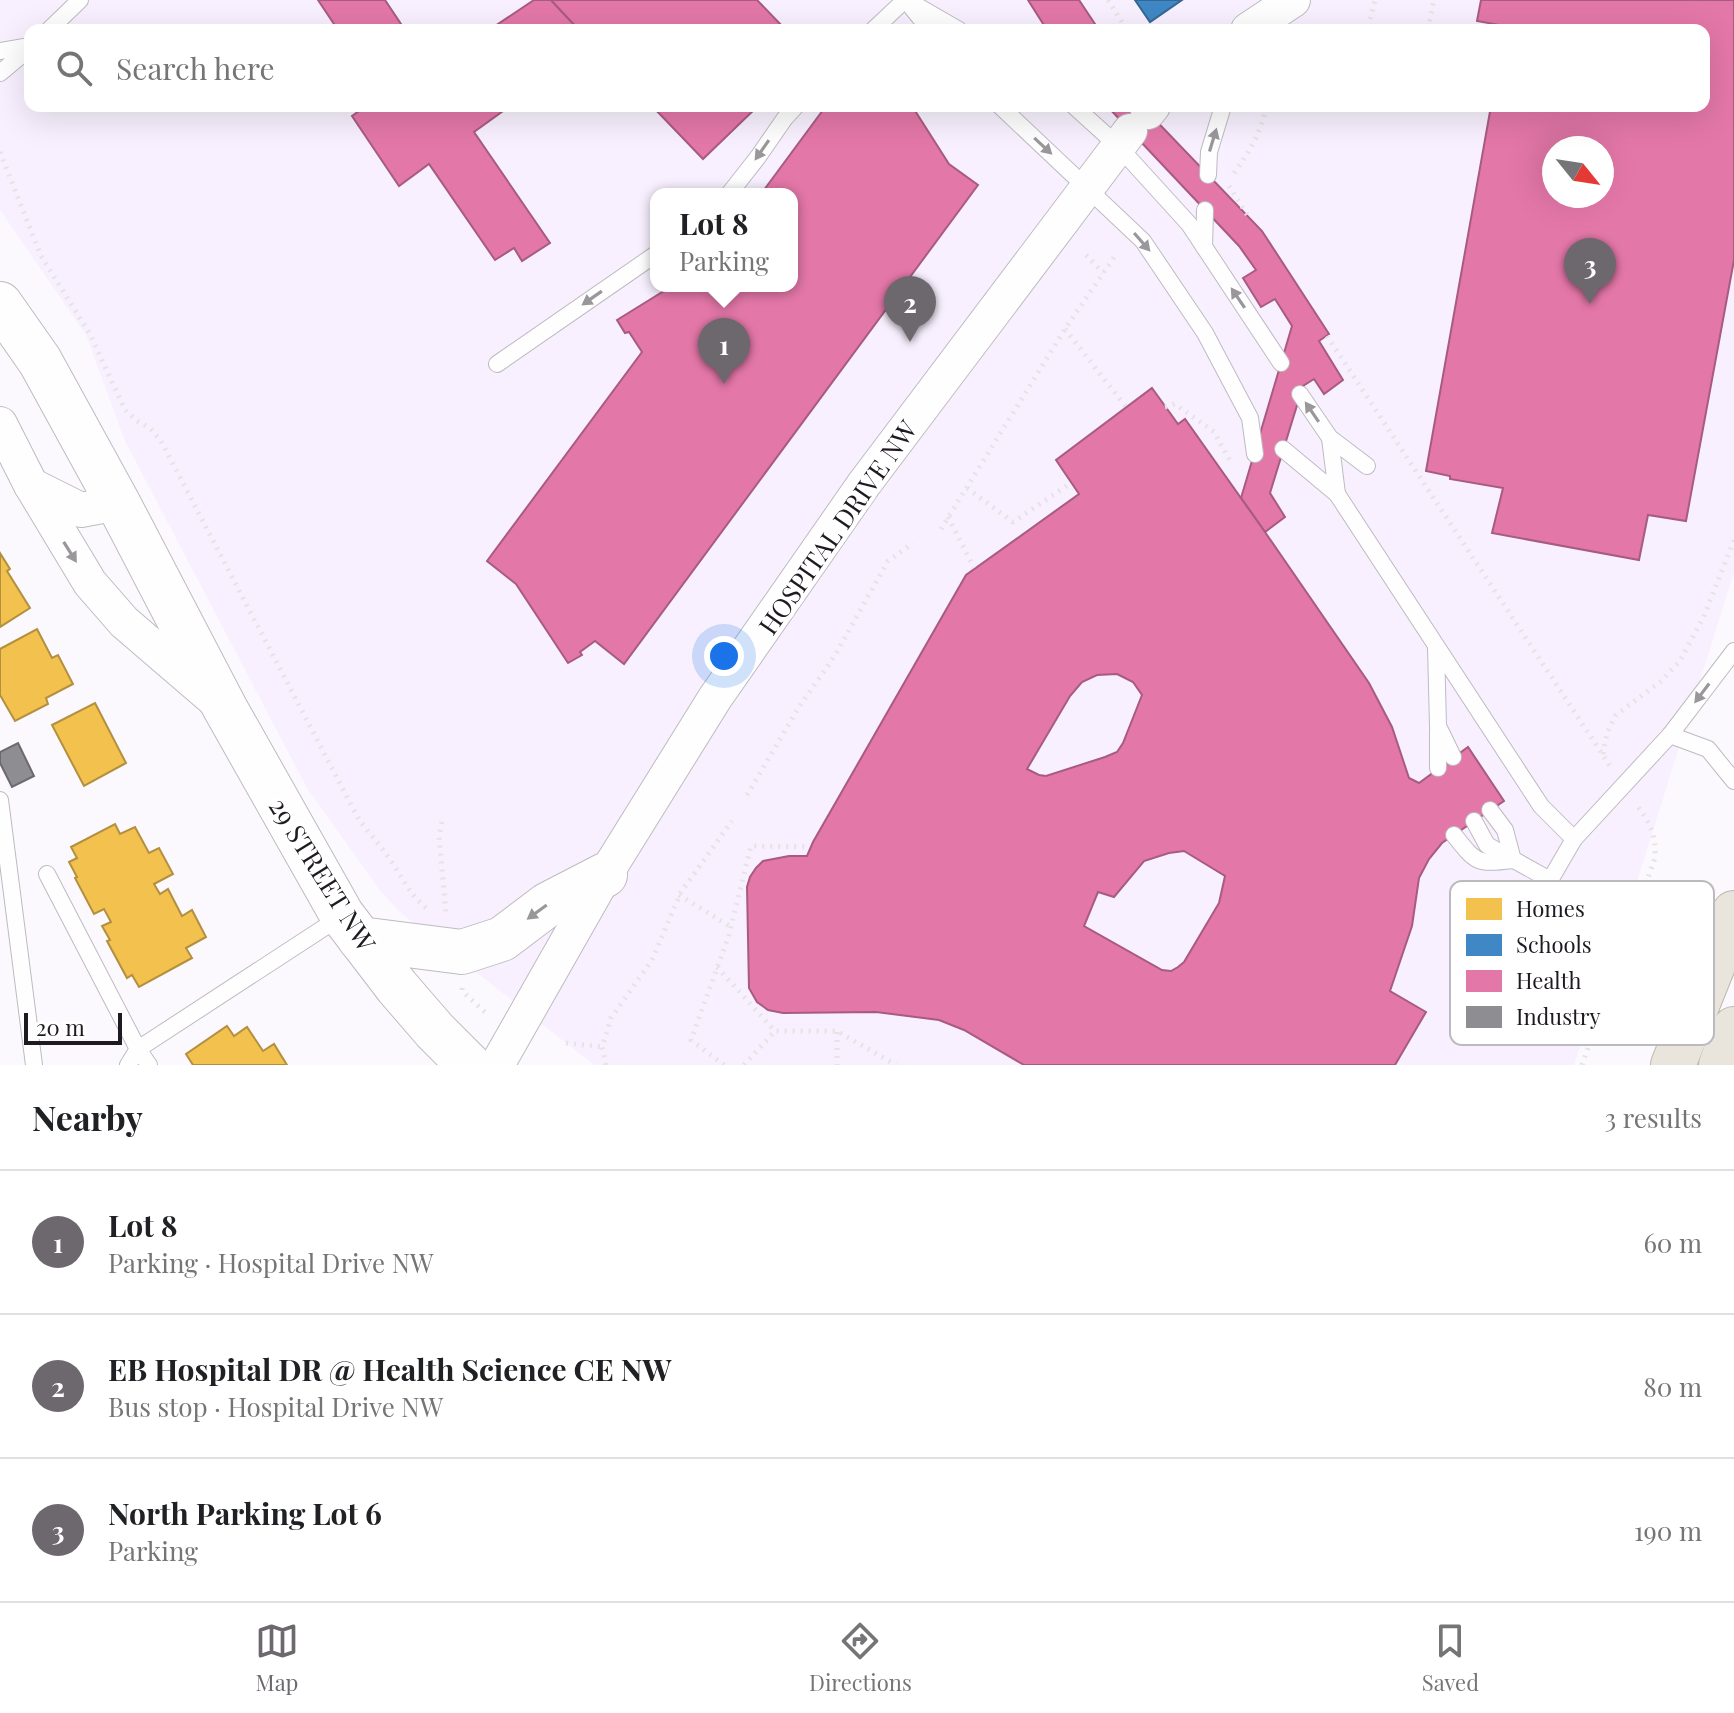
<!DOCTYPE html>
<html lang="en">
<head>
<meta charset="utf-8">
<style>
  :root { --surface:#fff; --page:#f2f2f2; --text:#202124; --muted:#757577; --line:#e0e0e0; --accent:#6c686e }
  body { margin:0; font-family:"Playfair Display",serif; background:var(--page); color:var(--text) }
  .compass { position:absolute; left:1542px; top:136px; width:72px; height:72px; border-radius:50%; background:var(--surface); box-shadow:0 8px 32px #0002; rotate:120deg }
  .scale { position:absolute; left:24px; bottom:20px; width:98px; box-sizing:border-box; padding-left:8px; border:4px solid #1f1a21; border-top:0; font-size:22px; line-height:28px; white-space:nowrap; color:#1f1a21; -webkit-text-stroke:6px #fff; paint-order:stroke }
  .you { position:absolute; left:724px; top:656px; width:28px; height:28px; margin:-20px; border:6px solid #fff; border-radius:50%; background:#1a73e8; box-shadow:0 0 0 12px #1a73e833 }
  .badge { display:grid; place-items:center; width:52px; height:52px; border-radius:50%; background:var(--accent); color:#fff; font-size:26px; font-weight:700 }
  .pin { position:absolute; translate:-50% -66px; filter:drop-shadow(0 2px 4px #0008) }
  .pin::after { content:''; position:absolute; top:42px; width:28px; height:24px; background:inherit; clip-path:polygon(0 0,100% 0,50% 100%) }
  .popup { position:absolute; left:650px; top:188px; width:148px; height:104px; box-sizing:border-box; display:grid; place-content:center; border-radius:16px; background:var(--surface); filter:drop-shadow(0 2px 6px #0005); font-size:26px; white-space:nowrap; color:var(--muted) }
  .popup b { font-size:30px; color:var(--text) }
  .popup::after { content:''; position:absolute; left:50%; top:100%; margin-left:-16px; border:16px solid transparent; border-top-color:var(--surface) }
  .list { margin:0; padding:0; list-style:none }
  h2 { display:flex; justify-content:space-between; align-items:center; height:104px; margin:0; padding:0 32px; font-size:34px }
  h2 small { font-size:26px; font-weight:400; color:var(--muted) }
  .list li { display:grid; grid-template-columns:52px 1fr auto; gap:24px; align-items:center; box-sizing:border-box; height:144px; padding:0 32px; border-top:2px solid var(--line) }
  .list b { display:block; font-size:30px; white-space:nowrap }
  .list p { margin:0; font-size:26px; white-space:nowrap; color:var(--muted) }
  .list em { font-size:26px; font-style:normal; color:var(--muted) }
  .icon { flex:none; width:44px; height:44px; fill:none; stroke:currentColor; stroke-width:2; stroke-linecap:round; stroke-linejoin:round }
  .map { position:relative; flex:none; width:1734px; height:1065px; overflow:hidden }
  .search { position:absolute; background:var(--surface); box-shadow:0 8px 32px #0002; left:24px; right:24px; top:24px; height:88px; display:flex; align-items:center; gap:20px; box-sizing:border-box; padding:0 28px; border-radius:16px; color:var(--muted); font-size:30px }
  .sheet { height:536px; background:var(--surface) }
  nav { display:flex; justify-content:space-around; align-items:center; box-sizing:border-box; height:112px; border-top:2px solid var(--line); background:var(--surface); font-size:22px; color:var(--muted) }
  nav a { display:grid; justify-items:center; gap:4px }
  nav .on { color:var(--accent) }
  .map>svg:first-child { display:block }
  .built { fill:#f8f0fe; fill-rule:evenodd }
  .homes { fill:#f2c14e; stroke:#b38f40; stroke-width:2 }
  .schools { fill:#3f88c5; stroke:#356794; stroke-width:2 }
  .health { fill:#e377a8; stroke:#a85b80; stroke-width:2; fill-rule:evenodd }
  .industry { fill:#8d8d92; stroke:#6c6a70; stroke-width:2 }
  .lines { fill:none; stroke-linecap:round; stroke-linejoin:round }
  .lane-casing { stroke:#bebbc0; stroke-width:18 }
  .street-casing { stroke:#bebbc0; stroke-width:36 }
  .secondary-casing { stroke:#bebbc0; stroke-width:46 }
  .highway-casing { stroke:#bcb6af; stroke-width:46 }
  .path { stroke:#e5e4e5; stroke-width:5; stroke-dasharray:2 6; stroke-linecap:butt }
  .lane { stroke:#fefeff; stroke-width:16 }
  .street { stroke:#fefeff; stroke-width:34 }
  .secondary { stroke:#fefeff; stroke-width:44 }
  .highway { stroke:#e9e5dd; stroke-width:44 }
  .oneway { fill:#9a979b }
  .labels { text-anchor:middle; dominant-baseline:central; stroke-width:8; stroke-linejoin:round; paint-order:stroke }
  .street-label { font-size:26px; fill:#1f1a21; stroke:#fff }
  .key { fill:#fff; stroke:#bcbabc; stroke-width:2 }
  .key-label { font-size:22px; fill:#1f1a21 }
</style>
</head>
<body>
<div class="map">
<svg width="1734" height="1065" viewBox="0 0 1734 1065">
  <rect width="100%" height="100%" fill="#fbf9fd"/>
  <path class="built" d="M0,0H1734V572L1640,872L1574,1065H594L401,913L381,892L307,788L125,441L86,335L0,210ZM30,30H1704V106H30ZM1554,148H1602V196H1554ZM656,194H792V286H656Z"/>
  <g class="homes">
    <path d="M0,553L10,569L7,571L30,608L0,627Z"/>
    <path d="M37,629L52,658L58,655L73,684L46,698L48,704L15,721L0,695V649Z"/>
    <path d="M95,703L126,763L84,786L52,725Z"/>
    <path d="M115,824L120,834L135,827L149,853L159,848L173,874L154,884L160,894L168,889L182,916L192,910L206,937L186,948L192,958L139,987L132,975L127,978L107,941L110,940L102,926L111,922L104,909L94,914L75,878L77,877L69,862L77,858L71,847Z"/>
    <path d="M227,1026L234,1036L247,1027L263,1051L274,1044L287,1065H193L186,1054Z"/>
  </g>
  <path class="schools" d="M1135,0H1182L1150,22Z"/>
  <g class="health">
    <path d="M318,0H385L405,30H338Z"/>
    <path d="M534,0H551L579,30H489Z"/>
    <path d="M551,0H757L786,30H579Z"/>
    <path d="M1028,0H1079L1099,30H1047Z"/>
    <path d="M1481,0H1734V260L1686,521L1648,515L1639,560L1492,533L1503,488L1450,479V476L1426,471L1491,106H1704V30H1505V26L1477,21ZM1554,148H1602V196H1554Z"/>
    <path d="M366,106H510L474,132L550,243L522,261L514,248L495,260L429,164L399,186L352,116Z"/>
    <path d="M652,106H758L703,159Z"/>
    <path d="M826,106H912L949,164L978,185L624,664L595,641L580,652L582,655L568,663L516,584L487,561L642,352L629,332L625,333L617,320L672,286H792V194H761Z"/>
    <path d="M1107,106H1142L1262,231L1329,334L1319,341L1343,380L1324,394L1314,379L1303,386L1270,493L1285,517L1265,532L1241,498L1292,326L1275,299L1261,307L1243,278L1256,270L1239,246Z"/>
    <path d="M1152,388L1178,424L1185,419L1265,532L1369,683L1392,727L1409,778L1419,783L1468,747L1504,801L1442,843L1429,859L1419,878L1412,926L1390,991L1426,1012L1395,1065H1024L964,1030L939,1020L876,1012L783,1013L768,1010L757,1002L749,988L747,887L750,877L756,868L763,861L789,856H807L813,842L966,575L1079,494L1056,460ZM1117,674L1133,682L1142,695L1123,743L1117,752L1105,757L1046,776L1039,775L1027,769L1070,696L1082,682L1097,675ZM1184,851L1225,876L1219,903L1184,962L1178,967L1171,971L1162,970L1084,926L1098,892L1114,897L1144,861L1169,853Z"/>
  </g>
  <path class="industry" d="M18,743L34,776L12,787L0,763V752Z"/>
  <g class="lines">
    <g class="lane-casing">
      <g id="lane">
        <path d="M907,0L959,30"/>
        <path d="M912,8L930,30"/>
        <path d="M49,30L80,0"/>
        <path d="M873,30L905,0"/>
        <path d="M0,51L30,46"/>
        <path d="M0,73L30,48"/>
        <path d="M1000,106L1143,241L1205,333L1250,418L1255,454"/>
        <path d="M1074,106L1118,146L1189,224L1281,363"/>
        <path d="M1208,175L1209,152L1223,106"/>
        <path d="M729,194L758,157L785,118L796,106"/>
        <path d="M1204,247L1205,210"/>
        <path d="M497,364L656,254"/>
        <path d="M1300,394L1330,438L1367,466"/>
        <path d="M1330,438L1337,494"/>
        <path d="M1283,449L1337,494L1541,806L1574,839L1670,735L1734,651"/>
        <path d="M1436,647L1438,726L1453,757"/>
        <path d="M1438,731V768"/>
        <path d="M1670,735L1708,749L1734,781"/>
        <path d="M0,800L34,1065"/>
        <path d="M1474,821L1487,845L1550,880"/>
        <path d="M1454,835C1477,864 1477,864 1513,860L1505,830L1490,810"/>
        <path d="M47,874L138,1049L149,1065"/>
        <path d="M1475,1009L1574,839"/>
        <path d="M128,1065L138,1049L342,916"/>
      </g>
    </g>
    <g class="street-casing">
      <g id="street">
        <path d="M1248,30L1293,0"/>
        <path d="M1148,112L1153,106"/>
        <path d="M0,424L31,485L90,583L124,622L216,701"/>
        <path d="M31,485L81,510L118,503"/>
        <path d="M497,1065L605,875L715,698L864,484L1130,131"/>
      </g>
    </g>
    <g class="secondary-casing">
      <g id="secondary">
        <path d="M0,304L40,361L118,503L225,708L342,915L397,987L435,1031L469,1065"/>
        <path d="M360,939L462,952L502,939L547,905L605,875"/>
      </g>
    </g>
    <g class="highway-casing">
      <g id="highway">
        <path d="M1673,1065L1734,913"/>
        <path d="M1721,1065L1734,1029"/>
      </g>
    </g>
    <g class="path">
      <path d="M1108,0L1127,30"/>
      <path d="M1370,19L1375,0"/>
      <path d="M1428,29L1434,0"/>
      <path d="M0,152L41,256L90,334L125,410L137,421L150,428L161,441L359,820C371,835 384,850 395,867C406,884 410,894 426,908"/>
      <path d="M1234,173C1249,152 1262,132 1266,106"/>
      <path d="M1229,186L1250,219"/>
      <path d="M1086,255L1103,273"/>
      <path d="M1065,329L1126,407"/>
      <path d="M1327,336L1610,766"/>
      <path d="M1165,407L1175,404L1214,432L1230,461"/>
      <path d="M967,488L1013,522L1071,483"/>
      <path d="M948,517L974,568"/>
      <path d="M941,529L1065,329L1117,253"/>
      <path d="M1603,754L1607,733L1616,715L1660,682L1680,661L1704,616L1734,540"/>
      <path d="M747,795L799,707L834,657L888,561L913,543"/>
      <path d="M442,822L439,836L446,914"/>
      <path d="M679,895L731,927"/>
      <path d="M717,967L775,1031H837L896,1065"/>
      <path d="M462,988V991L487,1014"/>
      <path d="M837,1032V1065"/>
      <path d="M566,1043L602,1047"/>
      <path d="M606,1065L602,1047L611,1018L652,960L681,892L732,821"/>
      <path d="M724,1065L691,1040L729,935L751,846L810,847"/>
      <path d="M744,1065L775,1031"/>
      <path d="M1582,1065L1655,858C1656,836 1651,823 1637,806"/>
    </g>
    <use href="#lane" class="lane"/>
    <use href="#street" class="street"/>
    <use href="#secondary" class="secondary"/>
    <use href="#highway" class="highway"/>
  </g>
  <defs><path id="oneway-solid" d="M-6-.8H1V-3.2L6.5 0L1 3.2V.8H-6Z" transform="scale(2)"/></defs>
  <g class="oneway">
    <use href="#oneway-solid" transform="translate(1213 140) rotate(-73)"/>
    <use href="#oneway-solid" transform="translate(1043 146) rotate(43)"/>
    <use href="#oneway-solid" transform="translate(762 150) rotate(125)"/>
    <use href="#oneway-solid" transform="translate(1142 242) rotate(49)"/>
    <use href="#oneway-solid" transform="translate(592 298) rotate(145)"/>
    <use href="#oneway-solid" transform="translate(1238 298) rotate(-124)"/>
    <use href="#oneway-solid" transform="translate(1312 412) rotate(-124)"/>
    <use href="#oneway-solid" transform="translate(70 552) rotate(58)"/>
    <use href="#oneway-solid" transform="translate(1702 693) rotate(127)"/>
    <use href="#oneway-solid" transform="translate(537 912) rotate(144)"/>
  </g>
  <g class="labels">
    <g class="street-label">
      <text transform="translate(837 527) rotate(-55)">HOSPITAL DRIVE NW</text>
      <text transform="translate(323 874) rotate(58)">29 STREET NW</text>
    </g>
  </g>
  <rect x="1450" y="881" width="264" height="164" rx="12" class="key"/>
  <rect x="1466" y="898" width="36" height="22" fill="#f2c14e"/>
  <rect x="1466" y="934" width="36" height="22" fill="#3f88c5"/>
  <rect x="1466" y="970" width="36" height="22" fill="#e377a8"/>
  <rect x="1466" y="1006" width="36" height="22" fill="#8d8d92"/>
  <g class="key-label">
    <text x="1516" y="917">Homes</text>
    <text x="1516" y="953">Schools</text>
    <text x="1516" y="989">Health</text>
    <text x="1516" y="1025">Industry</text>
  </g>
</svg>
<svg class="compass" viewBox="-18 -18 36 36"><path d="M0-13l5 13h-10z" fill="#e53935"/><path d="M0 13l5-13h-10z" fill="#757577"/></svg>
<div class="scale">20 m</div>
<div class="you"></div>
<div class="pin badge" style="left:724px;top:384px">1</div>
<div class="popup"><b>Lot 8</b>Parking</div>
<div class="pin badge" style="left:910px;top:342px">2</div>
<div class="pin badge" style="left:1590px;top:304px">3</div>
<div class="search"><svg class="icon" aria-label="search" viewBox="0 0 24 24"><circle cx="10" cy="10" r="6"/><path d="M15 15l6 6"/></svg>Search here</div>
</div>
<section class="sheet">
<h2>Nearby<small>3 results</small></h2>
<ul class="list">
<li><span class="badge">1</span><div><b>Lot 8</b><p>Parking · Hospital Drive NW</p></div><em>60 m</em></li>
<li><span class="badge">2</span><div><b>EB Hospital DR @ Health Science CE NW</b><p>Bus stop · Hospital Drive NW</p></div><em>80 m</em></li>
<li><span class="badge">3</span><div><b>North Parking Lot 6</b><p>Parking</p></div><em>190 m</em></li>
</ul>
</section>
<nav>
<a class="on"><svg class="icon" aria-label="map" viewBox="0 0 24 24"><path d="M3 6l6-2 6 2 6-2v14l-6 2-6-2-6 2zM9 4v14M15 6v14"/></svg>Map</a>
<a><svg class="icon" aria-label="directions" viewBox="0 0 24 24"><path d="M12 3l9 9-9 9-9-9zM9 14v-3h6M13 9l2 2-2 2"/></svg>Directions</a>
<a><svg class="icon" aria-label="saved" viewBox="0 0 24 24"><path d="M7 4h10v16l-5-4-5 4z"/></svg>Saved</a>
</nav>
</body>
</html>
